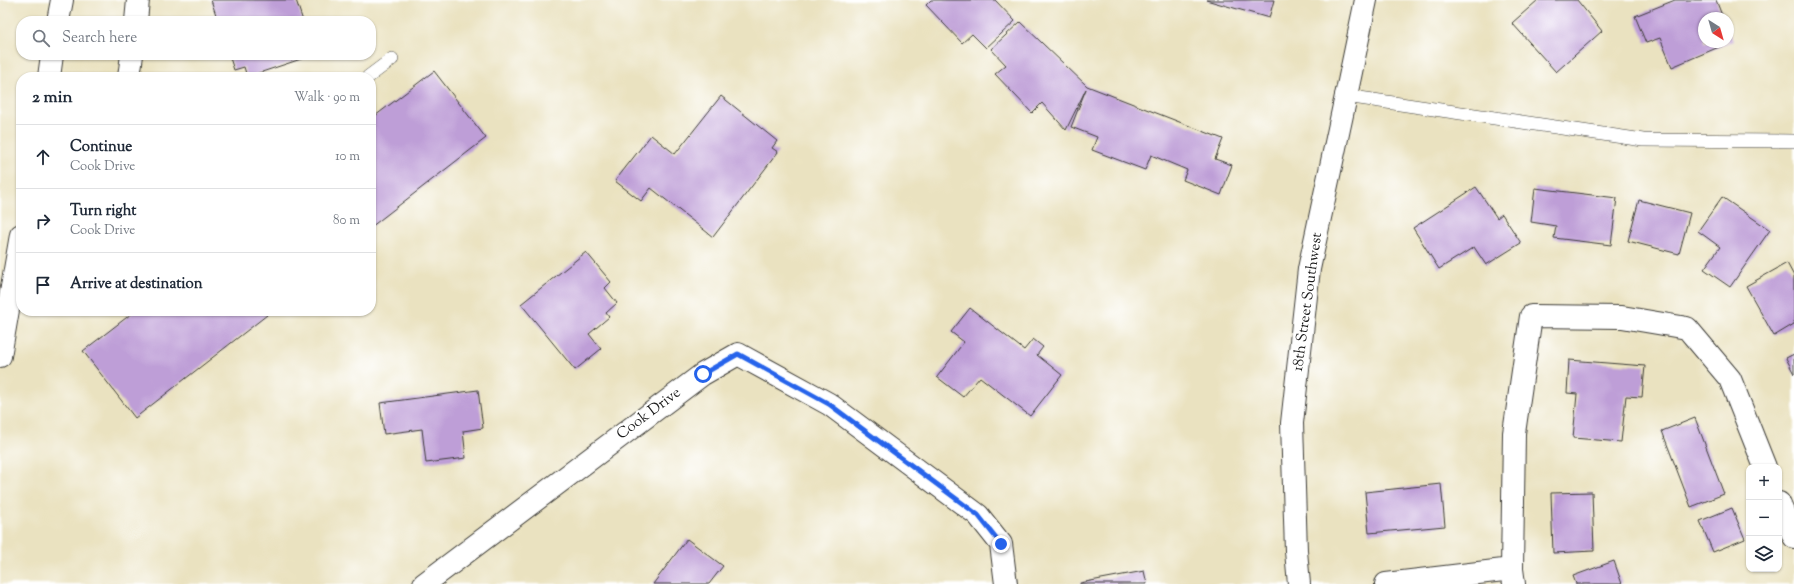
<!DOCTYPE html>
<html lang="en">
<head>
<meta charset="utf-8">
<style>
  :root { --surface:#fff; --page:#f6f6f7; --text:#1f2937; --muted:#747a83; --line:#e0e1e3 }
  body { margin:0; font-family:"Sorts Mill Goudy",serif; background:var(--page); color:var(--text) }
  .controls { position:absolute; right:12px; bottom:12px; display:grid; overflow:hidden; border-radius:8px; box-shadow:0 1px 3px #0004 }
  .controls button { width:36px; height:36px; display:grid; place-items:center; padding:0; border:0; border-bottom:1px solid var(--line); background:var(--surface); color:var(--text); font:20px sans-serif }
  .compass { position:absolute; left:1698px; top:12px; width:36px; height:36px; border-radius:50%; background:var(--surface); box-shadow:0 1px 3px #0004; rotate:143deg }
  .stop { position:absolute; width:12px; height:12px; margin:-9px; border:3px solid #2563eb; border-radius:50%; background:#fff }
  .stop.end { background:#2563eb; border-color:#fff; box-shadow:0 1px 4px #0008 }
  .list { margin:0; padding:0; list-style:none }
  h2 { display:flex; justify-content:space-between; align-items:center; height:52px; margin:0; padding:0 16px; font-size:17px }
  h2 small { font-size:13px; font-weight:400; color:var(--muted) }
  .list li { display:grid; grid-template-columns:26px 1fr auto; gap:12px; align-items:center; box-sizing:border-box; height:64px; padding:0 16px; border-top:1px solid var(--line) }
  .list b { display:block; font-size:15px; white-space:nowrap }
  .list p { margin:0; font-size:13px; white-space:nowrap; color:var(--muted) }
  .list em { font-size:13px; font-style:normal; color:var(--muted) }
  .icon { flex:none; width:22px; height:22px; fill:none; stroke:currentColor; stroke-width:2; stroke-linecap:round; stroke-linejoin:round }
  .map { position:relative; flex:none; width:1794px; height:584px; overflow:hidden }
  .search { position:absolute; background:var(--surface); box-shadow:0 1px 3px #0004; left:16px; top:16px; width:360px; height:44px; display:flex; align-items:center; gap:10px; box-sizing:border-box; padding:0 14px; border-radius:16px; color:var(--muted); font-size:15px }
  .panel { position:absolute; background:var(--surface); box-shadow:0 1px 3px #0004; left:16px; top:72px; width:360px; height:244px; border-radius:16px }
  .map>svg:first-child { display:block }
  .building { fill:#be9ed7 }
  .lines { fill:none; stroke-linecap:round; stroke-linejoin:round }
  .lane-casing { stroke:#3b3a35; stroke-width:14 }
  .street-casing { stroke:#3b3a35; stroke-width:24 }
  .secondary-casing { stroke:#3b3a35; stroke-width:24 }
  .lane { stroke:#fff; stroke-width:13 }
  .street { stroke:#fff; stroke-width:22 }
  .secondary { stroke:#fff; stroke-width:22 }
  .route { stroke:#2563eb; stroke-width:5 }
  .labels { text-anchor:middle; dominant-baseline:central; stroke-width:4; stroke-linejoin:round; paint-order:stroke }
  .street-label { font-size:15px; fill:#1c1c1c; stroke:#fff }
</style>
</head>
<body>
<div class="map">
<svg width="1794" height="584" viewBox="0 0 1794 584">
  <rect width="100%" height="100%" fill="#fff"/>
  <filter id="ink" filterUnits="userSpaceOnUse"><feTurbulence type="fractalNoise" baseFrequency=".025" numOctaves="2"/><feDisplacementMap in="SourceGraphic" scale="8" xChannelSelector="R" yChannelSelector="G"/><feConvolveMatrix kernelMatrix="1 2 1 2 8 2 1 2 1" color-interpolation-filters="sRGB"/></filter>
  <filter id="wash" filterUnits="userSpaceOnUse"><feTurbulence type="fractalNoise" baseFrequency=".012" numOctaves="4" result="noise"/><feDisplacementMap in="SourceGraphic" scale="16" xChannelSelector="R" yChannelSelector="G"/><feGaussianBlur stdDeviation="0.9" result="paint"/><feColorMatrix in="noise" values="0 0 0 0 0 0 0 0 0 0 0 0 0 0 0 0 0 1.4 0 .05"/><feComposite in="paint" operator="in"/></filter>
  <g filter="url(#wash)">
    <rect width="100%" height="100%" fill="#eae2c0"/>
    <g id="blocks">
      <g class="building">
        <path d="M211,0H296L303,21H218Z"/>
        <path d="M931,0H995L1015,21L986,48L972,34L962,43L926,5Z"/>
        <path d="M1206,0H1274L1269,18Z"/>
        <path d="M1538,0H1577L1602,31L1556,72L1512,23Z"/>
        <path d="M1675,0H1716L1723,18H1704V42H1728V29L1733,41L1672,67L1660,38L1646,43L1635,16Z"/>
        <path d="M1020,22L1087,86L1223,139L1215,159L1232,165L1221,195L1183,180L1187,170L1151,155L1145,170L1092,150L1097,137L1071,127L1086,89L1066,130L1042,103L1032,113L995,74L1006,65L991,49Z"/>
        <path d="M229,55H313L247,77L244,67L234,70Z"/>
        <path d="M434,71L486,138L371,227V119Z"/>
        <path d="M721,96L777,141L772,148L778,152L713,237L651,188L641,201L615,181L651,135L675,154Z"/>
        <path d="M1476,187L1497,218L1502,214L1521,243L1486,265L1474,247L1439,269L1413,228Z"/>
        <path d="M1535,188L1617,198L1611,245L1554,238L1556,226L1531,222Z"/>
        <path d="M1722,197L1770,230L1730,287L1704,269L1720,247L1698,231Z"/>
        <path d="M1639,200L1690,213L1679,254L1628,241Z"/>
        <path d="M586,252L611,282L605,288L617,303L606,313L609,317L589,334L601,349L575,370L521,304Z"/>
        <path d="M1787,263L1794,276V324L1774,336L1746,286Z"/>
        <path d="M970,308L1024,350L1033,339L1043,347L1037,355L1062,375L1030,416L980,377L963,397L937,377L964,342L951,332Z"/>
        <path d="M135,311H264L267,315L135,418L83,351Z"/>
        <path d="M1794,354V374L1786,358Z"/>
        <path d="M1569,360L1645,366L1642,397L1626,396L1621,442L1573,438L1577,394L1567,393Z"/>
        <path d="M478,390L483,428L463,431L466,458L426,463L422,429L384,434L380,403Z"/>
        <path d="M1695,418L1724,494L1691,507L1662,431Z"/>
        <path d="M1441,484L1445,526L1369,533L1365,492Z"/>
        <path d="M1592,492L1594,551L1553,553L1551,493Z"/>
        <path d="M1732,508L1745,539L1713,552L1700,521Z"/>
        <path d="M687,539L723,566L709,584H653Z"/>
        <path d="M1614,561L1622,584H1576L1573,576Z"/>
        <path d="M1144,571L1147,584H1080V583Z"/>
      </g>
    </g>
  </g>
  <g filter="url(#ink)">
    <use href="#blocks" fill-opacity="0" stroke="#3b3a35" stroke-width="1"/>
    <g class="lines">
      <g class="lane-casing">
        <g id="lane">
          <path d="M368,77L392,59"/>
          <path d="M1346,96L1643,140L1794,141"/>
        </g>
      </g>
      <g class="street-casing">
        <g id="street">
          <path d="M136,21L138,0"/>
          <path d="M129,77L132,55"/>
          <path d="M1346,96L1366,0"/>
          <path d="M1779,503L1794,537"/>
          <path d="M424,584L703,374L738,354L829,404L978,515L1001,544L1006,584"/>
          <path d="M1386,584L1512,569"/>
          <path d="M1514,584L1512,569L1514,433L1531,316L1622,317L1687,328L1730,379L1765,467"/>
        </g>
      </g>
      <g class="secondary-casing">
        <g id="secondary">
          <path d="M58,21L62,0"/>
          <path d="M49,77L52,55"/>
          <path d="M0,356L21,235"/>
          <path d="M1299,584L1296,551L1292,423L1309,269L1346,96"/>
        </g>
      </g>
      <use href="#lane" class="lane"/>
      <use href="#street" class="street"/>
      <use href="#secondary" class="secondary"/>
    </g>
  </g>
  <g class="lines" filter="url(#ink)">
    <path class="route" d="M703,374L738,354L829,404L978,515L1001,544"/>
  </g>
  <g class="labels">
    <g class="street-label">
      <text transform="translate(1308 302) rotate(-82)">18th Street Southwest</text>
      <text transform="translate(649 414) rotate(-37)">Cook Drive</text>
    </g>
  </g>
</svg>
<div class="controls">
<button>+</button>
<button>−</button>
<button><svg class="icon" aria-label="layers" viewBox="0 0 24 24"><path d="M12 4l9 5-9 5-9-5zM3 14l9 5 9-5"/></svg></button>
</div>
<svg class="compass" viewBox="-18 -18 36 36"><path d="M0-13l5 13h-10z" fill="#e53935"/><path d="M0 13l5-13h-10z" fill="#747a83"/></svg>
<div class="stop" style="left:703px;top:374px"></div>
<div class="stop end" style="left:1001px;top:544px"></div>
<div class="search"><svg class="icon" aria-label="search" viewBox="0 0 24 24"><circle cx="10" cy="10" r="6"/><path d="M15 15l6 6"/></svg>Search here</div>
<section class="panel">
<h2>2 min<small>Walk · 90 m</small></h2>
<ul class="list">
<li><svg class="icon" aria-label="ahead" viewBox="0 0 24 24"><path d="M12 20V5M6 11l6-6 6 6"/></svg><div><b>Continue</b><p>Cook Drive</p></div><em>10 m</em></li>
<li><svg class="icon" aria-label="right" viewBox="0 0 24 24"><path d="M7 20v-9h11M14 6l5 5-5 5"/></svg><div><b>Turn right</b><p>Cook Drive</p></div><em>80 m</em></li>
<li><svg class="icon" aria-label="arrive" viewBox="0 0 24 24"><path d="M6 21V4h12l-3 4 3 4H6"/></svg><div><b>Arrive at destination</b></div></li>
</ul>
</section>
</div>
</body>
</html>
